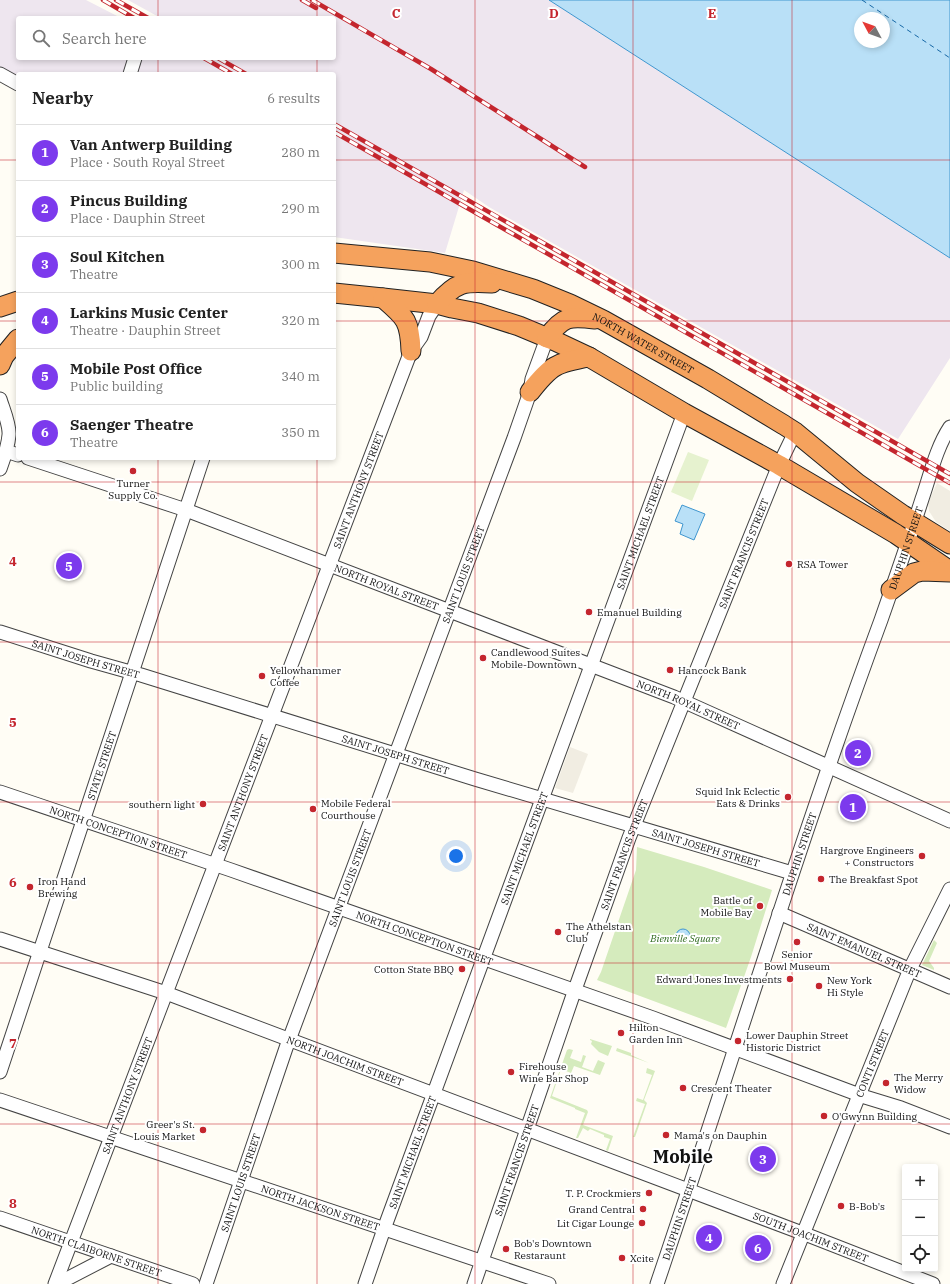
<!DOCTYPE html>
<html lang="en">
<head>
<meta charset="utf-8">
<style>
  :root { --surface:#fff; --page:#f6f6f6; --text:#222; --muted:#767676; --line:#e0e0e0; --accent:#7c3aed }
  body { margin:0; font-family:"IBM Plex Serif",serif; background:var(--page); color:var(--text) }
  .controls { position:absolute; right:12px; bottom:12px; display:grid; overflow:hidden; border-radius:4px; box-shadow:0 2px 6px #0003 }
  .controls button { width:36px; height:36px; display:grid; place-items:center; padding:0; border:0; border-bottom:1px solid var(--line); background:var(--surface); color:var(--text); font:20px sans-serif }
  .compass { position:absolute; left:854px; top:12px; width:36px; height:36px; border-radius:50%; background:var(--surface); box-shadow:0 2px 6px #0003; rotate:311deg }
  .you { position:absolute; left:456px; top:856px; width:14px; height:14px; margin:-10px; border:3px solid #fff; border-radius:50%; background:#1a73e8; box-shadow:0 0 0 6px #1a73e833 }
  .badge { display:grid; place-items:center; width:26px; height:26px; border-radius:50%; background:var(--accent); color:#fff; font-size:13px; font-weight:700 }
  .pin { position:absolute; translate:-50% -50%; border:2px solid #fff; box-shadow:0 1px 4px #0006 }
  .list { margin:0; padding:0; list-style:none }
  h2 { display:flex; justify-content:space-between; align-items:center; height:52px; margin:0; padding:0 16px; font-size:17px }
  h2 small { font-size:13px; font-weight:400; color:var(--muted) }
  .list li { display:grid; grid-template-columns:26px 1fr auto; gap:12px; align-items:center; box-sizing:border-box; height:56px; padding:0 16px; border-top:1px solid var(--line) }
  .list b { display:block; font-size:15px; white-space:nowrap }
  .list p { margin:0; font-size:13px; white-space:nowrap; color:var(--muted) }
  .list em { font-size:13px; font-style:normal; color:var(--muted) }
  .icon { flex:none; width:22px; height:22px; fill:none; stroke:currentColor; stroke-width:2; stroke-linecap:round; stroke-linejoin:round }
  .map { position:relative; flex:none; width:950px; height:1284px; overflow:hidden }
  .search { position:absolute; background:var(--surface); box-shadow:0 2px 6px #0003; left:16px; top:16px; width:320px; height:44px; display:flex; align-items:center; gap:10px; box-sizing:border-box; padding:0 14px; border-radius:4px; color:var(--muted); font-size:15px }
  .panel { position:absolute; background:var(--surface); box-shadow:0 2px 6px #0003; left:16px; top:72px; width:320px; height:388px; border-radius:4px }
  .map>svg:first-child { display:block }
  .industrial { fill:#eee6ef }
  .green { fill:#d5ebbd }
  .pitch { fill:#e6f2cf }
  .plaza { fill:#f1ede2 }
  .water { fill:#b9e0f7; stroke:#3f96cf; fill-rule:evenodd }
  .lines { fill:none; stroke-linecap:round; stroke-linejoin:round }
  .ferry { stroke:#1768a6; stroke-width:1; stroke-dasharray:5 4; stroke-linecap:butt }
  .minor-casing { stroke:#444; stroke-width:15 }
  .highway-casing { stroke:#222; stroke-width:21 }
  .minor { stroke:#fff; stroke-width:13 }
  .highway { stroke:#f5a25d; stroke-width:19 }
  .rail-casing { stroke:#c4262e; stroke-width:4.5 }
  .rail { stroke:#fff; stroke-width:3; stroke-dasharray:9; stroke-linecap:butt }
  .grid { fill:none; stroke:#c4262e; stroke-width:1; stroke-opacity:0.55 }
  .poi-dot { fill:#c4262e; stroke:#fff; stroke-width:1.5 }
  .labels { text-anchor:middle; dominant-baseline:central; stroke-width:4; stroke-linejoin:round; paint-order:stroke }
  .street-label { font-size:10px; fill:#111; stroke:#fff }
  .poi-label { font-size:10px; fill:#111; stroke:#fff; text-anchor:start }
  .park-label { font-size:10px; font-style:italic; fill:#2f6b1f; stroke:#fff }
  .town-label { font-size:18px; font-weight:bold; fill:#111; stroke:#fff }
  .grid-label { font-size:13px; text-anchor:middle; font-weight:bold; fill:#c4262e; stroke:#fff; stroke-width:4; stroke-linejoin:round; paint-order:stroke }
</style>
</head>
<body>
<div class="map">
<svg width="950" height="1284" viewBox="0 0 950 1284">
  <rect width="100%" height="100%" fill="#fffdf5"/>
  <path class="industrial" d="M0,0H86L121,18H18V58H334V18H156L157,16L128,0H549L950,258V358L898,439L489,207L464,190L445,253L334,237V74H18V90L0,79Z"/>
  <g class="green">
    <path d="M637,847L704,867L772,890L751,957L726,1028L597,980L601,972L636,870Z"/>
    <path d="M934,940L937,943L929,961L934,968V970L922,965Z"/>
    <path d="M590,1039L612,1046L608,1056L599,1052L591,1044L592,1041L590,1040Z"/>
    <path d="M617,1048L631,1053V1055L649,1063L616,1051Z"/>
    <path d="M569,1049L573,1050L570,1058L581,1062L583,1055L586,1056L582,1067L593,1071L598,1060L605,1063L600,1075L574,1066L571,1073L561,1069L552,1096L587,1110L588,1112L583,1125L613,1136L608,1151L606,1150L610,1139L604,1137V1135L590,1129L588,1131L583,1128L578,1138H576L585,1113L575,1109V1108L550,1098L567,1050Z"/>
    <path d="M647,1068L655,1071L644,1100L647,1103L635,1137H633L645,1104L636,1101L637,1098L643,1100L652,1075L646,1073Z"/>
  </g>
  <path class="pitch" d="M688,452L709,460L692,501L671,492Z"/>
  <g class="plaza">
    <path d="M937,483L950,491V531L936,522L929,511L928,503Z"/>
    <path d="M570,747L588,754L573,793L555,788Z"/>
  </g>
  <g class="water">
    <path d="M549,0H950V258ZM860,18H884V42H860Z"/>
    <path d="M682,505L705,514L694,540L680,534L683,524L675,521Z"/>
    <circle cx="683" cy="936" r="7"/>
  </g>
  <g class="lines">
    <path class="ferry" d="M862,0L950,58"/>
    <g class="minor-casing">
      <g id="minor">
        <path d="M0,74L18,84"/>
        <path d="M130,74L135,58"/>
        <path d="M0,399C3,409 10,425 9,435C8,447 4,458 0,469"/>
        <path d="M6,451L18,455"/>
        <path id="s1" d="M28,458L186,510L674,697L950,821"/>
        <path id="s2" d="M0,632L91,661L141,675L475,779L792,873"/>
        <path id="s3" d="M0,792L231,870L653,1018L865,1097L901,1108L950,1127"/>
        <path id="s4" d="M779,913L950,987"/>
        <path id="s5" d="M0,939L166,993L810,1236L933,1284"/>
        <path id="s6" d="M0,1072L203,458"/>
        <path id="s7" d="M0,1100L549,1284"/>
        <path id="s8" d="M0,1218L193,1284"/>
        <path id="s9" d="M55,1284L411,351L421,337L429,316L437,304"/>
        <path d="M57,1284L111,1256"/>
        <path id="s10" d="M206,1284L286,1048L514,438L530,392L532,379L547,338"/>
        <path id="s11" d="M365,1284L384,1229L684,413"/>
        <path id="s12" d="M474,1284L572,998L629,838L779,465L795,432"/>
        <path id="s13" d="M657,1284C732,1063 800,839 881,620C895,580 909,540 922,499C930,476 936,448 950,427"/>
        <path id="s14" d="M783,1284L910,969L950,889"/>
      </g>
    </g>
    <g class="highway-casing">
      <g id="highway">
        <path id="s15" d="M334,253L430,262L473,271L533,289L570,304L603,320L708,379L784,425L795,432L857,483L903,515L950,544"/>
        <path d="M334,293L383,298L437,304L452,308L478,313L519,326L555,341L589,357L684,413L779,465L896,534L950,571"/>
        <path d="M383,298C405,317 410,320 411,351"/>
        <path d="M437,304C456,282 464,281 492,283"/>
        <path d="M0,307L18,301"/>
        <path d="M547,338C563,316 569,316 595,319"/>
        <path d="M0,365L4,356L18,339"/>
        <path d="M530,392C551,365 556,363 589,357"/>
        <path d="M891,590L914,573L922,571L950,572"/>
      </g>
    </g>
    <use href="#minor" class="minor"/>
    <use href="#highway" class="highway"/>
    <g class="rail-casing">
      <g id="rail">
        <path d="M103,0L134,18"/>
        <path d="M116,0L148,18"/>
        <path d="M302,0L316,8"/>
        <path d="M312,0L431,69L585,167"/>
        <path d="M204,58L232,74"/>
        <path d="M218,58L246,74"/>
        <path d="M334,124L950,474"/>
        <path d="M334,132L950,483"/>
      </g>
    </g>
    <use href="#rail" class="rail"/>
  </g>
  <path class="grid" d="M158,0V18M317,0V18M475,0V1284M633,0V1284M792,0V1284M158,58V74M317,58V74M0,160H18M334,160H950M0,321H18M334,321H950M158,458V1284M317,458V1284M0,482H950M0,642H950M0,802H950M0,963H950M0,1124H950"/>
  <g class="poi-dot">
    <circle cx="133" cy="471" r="4"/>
    <circle cx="789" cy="564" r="4"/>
    <circle cx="589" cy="612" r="4"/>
    <circle cx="483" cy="658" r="4"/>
    <circle cx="670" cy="670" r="4"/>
    <circle cx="262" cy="676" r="4"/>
    <circle cx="788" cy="797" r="4"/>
    <circle cx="203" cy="804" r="4"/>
    <circle cx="313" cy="809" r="4"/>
    <circle cx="922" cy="856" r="4"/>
    <circle cx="821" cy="879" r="4"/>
    <circle cx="30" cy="887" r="4"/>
    <circle cx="760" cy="906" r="4"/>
    <circle cx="558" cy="932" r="4"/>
    <circle cx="797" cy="942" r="4"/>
    <circle cx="462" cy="969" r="4"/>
    <circle cx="790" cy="979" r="4"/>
    <circle cx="819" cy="986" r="4"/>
    <circle cx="621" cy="1033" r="4"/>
    <circle cx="738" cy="1041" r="4"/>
    <circle cx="511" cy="1072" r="4"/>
    <circle cx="886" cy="1083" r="4"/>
    <circle cx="683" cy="1088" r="4"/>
    <circle cx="824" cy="1116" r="4"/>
    <circle cx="203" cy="1130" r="4"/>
    <circle cx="666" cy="1135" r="4"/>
    <circle cx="649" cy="1193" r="4"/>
    <circle cx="841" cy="1206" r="4"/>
    <circle cx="643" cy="1209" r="4"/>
    <circle cx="642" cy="1223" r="4"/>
    <circle cx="506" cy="1249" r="4"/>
    <circle cx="622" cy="1258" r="4"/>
  </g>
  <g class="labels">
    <g class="street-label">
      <text stroke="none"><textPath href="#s15" startOffset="326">NORTH WATER STREET</textPath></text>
      <text stroke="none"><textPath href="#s9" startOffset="850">SAINT ANTHONY STREET</textPath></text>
      <text stroke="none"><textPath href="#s11" startOffset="800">SAINT MICHAEL STREET</textPath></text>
      <text stroke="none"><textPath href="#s13" startOffset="777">DAUPHIN STREET</textPath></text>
      <text stroke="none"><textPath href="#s12" startOffset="779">SAINT FRANCIS STREET</textPath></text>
      <text stroke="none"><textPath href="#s10" startOffset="755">SAINT LOUIS STREET</textPath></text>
      <text stroke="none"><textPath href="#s1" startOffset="381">NORTH ROYAL STREET</textPath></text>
      <text stroke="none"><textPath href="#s2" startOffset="90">SAINT JOSEPH STREET</textPath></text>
      <text stroke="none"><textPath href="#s1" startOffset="705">NORTH ROYAL STREET</textPath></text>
      <text stroke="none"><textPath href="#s2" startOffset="414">SAINT JOSEPH STREET</textPath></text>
      <text stroke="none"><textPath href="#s6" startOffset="323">STATE STREET</textPath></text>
      <text stroke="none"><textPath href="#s9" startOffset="526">SAINT ANTHONY STREET</textPath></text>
      <text stroke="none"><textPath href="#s3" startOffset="125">NORTH CONCEPTION STREET</textPath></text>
      <text stroke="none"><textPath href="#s2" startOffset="738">SAINT JOSEPH STREET</textPath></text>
      <text stroke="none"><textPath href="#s11" startOffset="464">SAINT MICHAEL STREET</textPath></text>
      <text stroke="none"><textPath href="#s12" startOffset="455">SAINT FRANCIS STREET</textPath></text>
      <text stroke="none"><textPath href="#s13" startOffset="453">DAUPHIN STREET</textPath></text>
      <text stroke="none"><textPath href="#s10" startOffset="431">SAINT LOUIS STREET</textPath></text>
      <text stroke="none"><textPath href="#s3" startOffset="449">NORTH CONCEPTION STREET</textPath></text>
      <text stroke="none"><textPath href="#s4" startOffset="93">SAINT EMANUEL STREET</textPath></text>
      <text stroke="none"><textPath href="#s5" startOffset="366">NORTH JOACHIM STREET</textPath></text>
      <text stroke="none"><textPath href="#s14" startOffset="238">CONTI STREET</textPath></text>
      <text stroke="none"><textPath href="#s9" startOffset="202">SAINT ANTHONY STREET</textPath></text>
      <text stroke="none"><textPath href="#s11" startOffset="140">SAINT MICHAEL STREET</textPath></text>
      <text stroke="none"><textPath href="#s12" startOffset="131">SAINT FRANCIS STREET</textPath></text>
      <text stroke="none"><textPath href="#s10" startOffset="107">SAINT LOUIS STREET</textPath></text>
      <text stroke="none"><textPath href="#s7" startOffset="338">NORTH JACKSON STREET</textPath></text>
      <text stroke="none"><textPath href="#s13" startOffset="69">DAUPHIN STREET</textPath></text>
      <text stroke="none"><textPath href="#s5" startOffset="864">SOUTH JOACHIM STREET</textPath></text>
      <text stroke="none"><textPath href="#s8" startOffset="102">NORTH CLAIBORNE STREET</textPath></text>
    </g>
    <g class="poi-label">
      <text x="133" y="483" text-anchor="middle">Turner<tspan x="133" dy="12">Supply Co.</tspan></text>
      <text x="797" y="564">RSA Tower</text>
      <text x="597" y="612">Emanuel Building</text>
      <text x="491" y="652">Candlewood Suites<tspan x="491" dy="12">Mobile-Downtown</tspan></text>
      <text x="270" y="670">Yellowhammer<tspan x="270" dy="12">Coffee</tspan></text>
      <text x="678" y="670">Hancock Bank</text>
      <text x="780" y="791" text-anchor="end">Squid Ink Eclectic<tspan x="780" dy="12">Eats &amp; Drinks</tspan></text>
      <text x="321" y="803">Mobile Federal<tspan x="321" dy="12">Courthouse</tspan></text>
      <text x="195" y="804" text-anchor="end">southern light</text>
      <text x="914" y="850" text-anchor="end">Hargrove Engineers<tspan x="914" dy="12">+ Constructors</tspan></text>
      <text x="829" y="879">The Breakfast Spot</text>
      <text x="38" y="881">Iron Hand<tspan x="38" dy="12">Brewing</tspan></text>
      <text x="752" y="900" text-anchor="end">Battle of<tspan x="752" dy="12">Mobile Bay</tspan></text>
      <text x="566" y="926">The Athelstan<tspan x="566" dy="12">Club</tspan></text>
      <text x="797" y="954" text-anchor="middle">Senior<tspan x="797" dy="12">Bowl Museum</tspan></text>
      <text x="454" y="969" text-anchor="end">Cotton State BBQ</text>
      <text x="782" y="979" text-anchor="end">Edward Jones Investments</text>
      <text x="827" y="980">New York<tspan x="827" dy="12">Hi Style</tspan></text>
      <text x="629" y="1027">Hilton<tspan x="629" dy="12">Garden Inn</tspan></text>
      <text x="746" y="1035">Lower Dauphin Street<tspan x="746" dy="12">Historic District</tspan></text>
      <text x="519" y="1066">Firehouse<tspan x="519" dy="12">Wine Bar Shop</tspan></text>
      <text x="894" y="1077">The Merry<tspan x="894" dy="12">Widow</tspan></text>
      <text x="691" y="1088">Crescent Theater</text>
      <text x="832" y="1116">O'Gwynn Building</text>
      <text x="195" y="1124" text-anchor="end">Greer's St.<tspan x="195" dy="12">Louis Market</tspan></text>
      <text x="674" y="1135">Mama's on Dauphin</text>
      <text x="641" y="1193" text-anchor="end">T. P. Crockmiers</text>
      <text x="849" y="1206">B-Bob's</text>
      <text x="635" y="1209" text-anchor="end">Grand Central</text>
      <text x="634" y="1223" text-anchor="end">Lit Cigar Lounge</text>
      <text x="514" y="1243">Bob's Downtown<tspan x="514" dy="12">Restaraunt</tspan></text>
      <text x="630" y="1258">Xcite</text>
    </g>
    <g class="park-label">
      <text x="685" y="938">Bienville Square</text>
    </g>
    <g class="town-label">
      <text x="683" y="1156">Mobile</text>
    </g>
  </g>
  <g class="grid-label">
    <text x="396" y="18">C</text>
    <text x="554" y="18">D</text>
    <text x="712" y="18">E</text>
    <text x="13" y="566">4</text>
    <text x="13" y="727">5</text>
    <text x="13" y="887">6</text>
    <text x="13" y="1048">7</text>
    <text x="13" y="1208">8</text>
  </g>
</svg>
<div class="controls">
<button>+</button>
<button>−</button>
<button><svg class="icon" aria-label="locate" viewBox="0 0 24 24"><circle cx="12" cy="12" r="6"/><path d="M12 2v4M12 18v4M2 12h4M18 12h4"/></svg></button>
</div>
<svg class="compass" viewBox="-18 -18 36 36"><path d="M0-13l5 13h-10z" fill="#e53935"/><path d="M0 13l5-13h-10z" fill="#767676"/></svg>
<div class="you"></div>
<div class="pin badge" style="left:853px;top:807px">1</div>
<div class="pin badge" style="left:858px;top:753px">2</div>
<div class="pin badge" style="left:763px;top:1159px">3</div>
<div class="pin badge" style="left:709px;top:1238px">4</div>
<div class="pin badge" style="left:69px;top:566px">5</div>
<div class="pin badge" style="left:758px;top:1248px">6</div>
<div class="search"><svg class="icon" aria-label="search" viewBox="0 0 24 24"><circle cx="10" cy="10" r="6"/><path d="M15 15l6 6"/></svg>Search here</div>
<section class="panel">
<h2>Nearby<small>6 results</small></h2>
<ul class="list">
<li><span class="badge">1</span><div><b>Van Antwerp Building</b><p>Place · South Royal Street</p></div><em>280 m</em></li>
<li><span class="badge">2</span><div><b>Pincus Building</b><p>Place · Dauphin Street</p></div><em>290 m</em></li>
<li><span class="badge">3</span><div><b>Soul Kitchen</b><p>Theatre</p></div><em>300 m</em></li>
<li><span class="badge">4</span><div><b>Larkins Music Center</b><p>Theatre · Dauphin Street</p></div><em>320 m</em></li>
<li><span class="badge">5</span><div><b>Mobile Post Office</b><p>Public building</p></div><em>340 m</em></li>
<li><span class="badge">6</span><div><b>Saenger Theatre</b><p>Theatre</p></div><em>350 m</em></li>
</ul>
</section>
</div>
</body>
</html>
